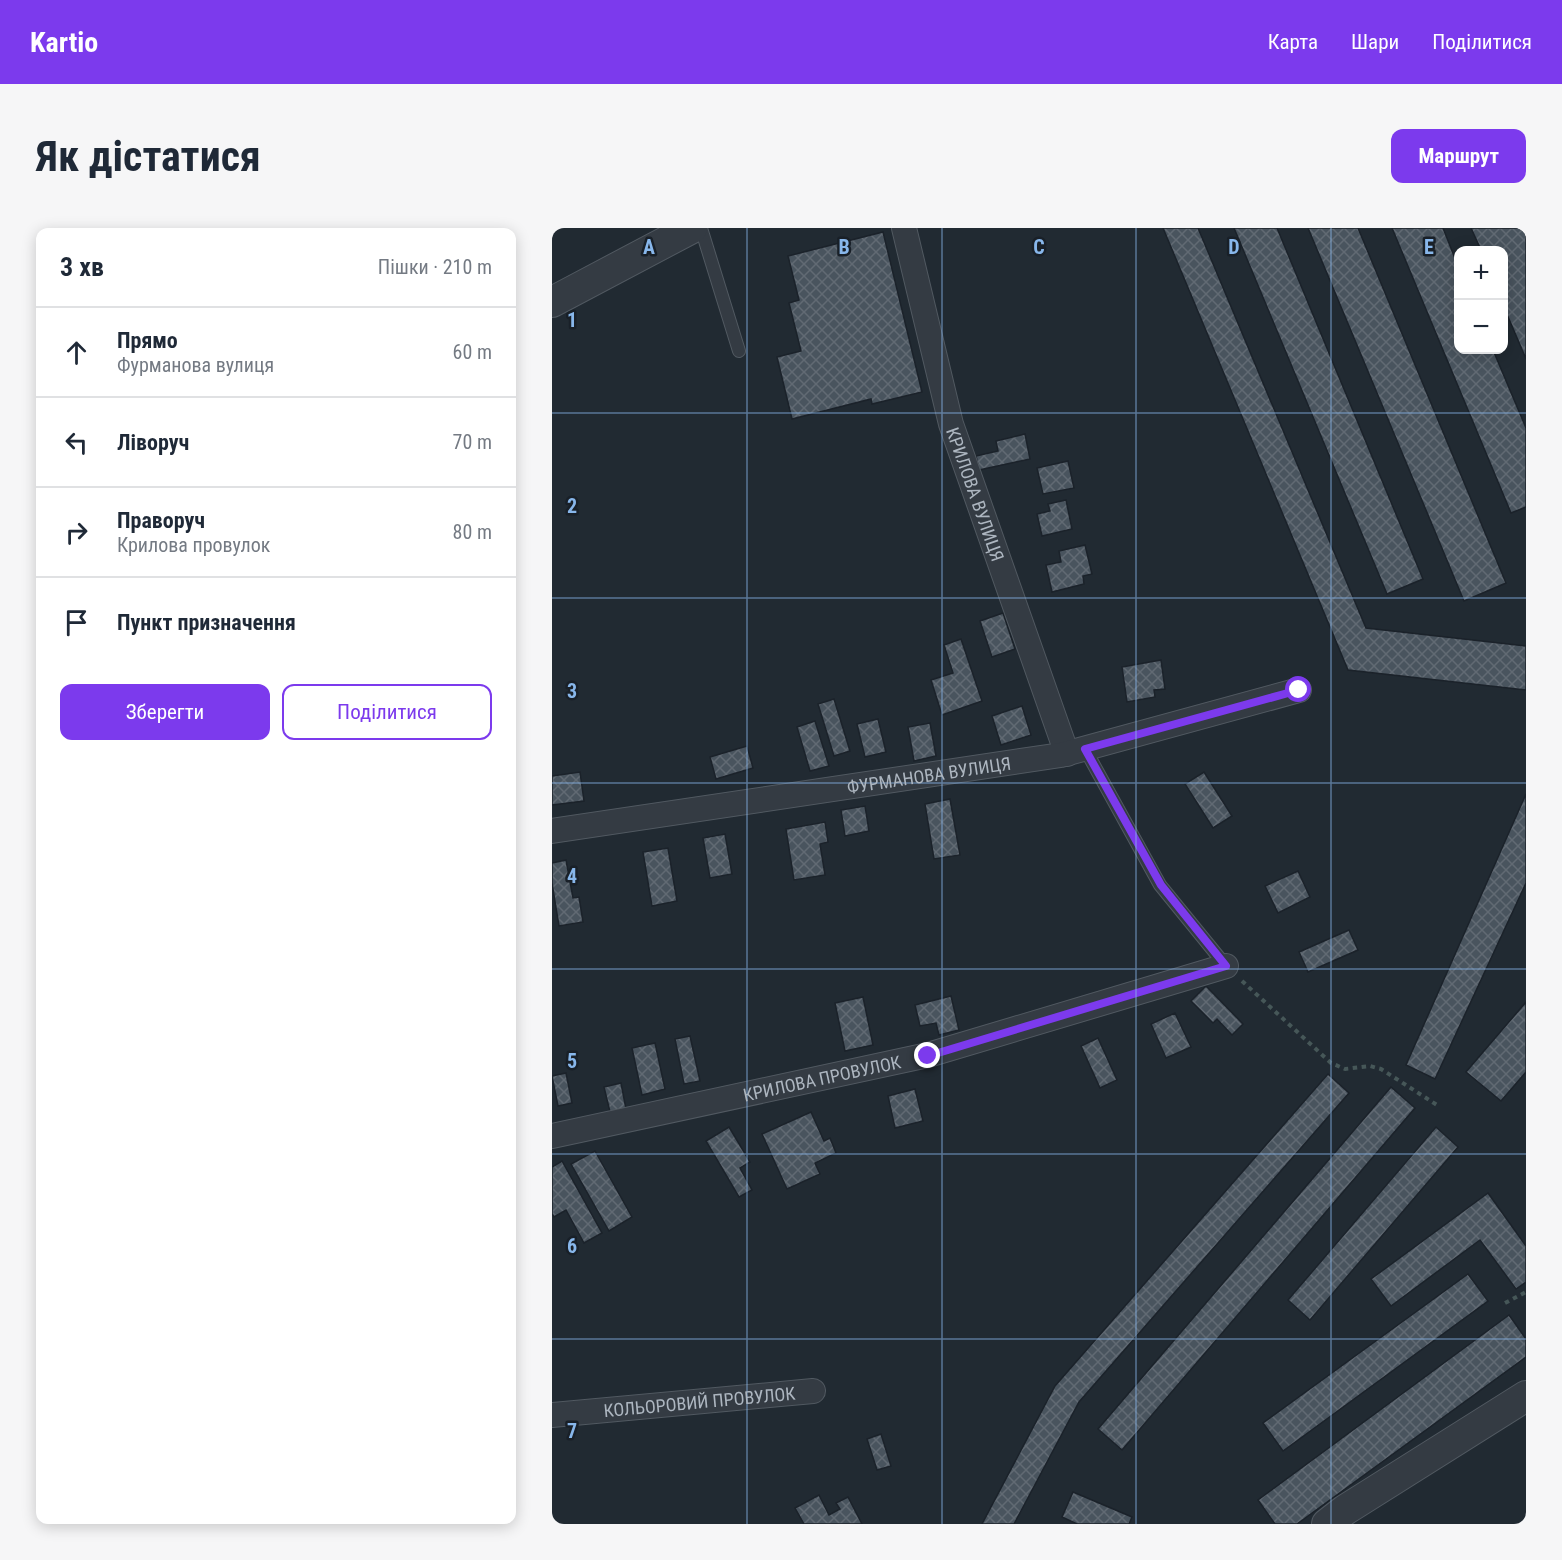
<!DOCTYPE html>
<html lang="uk">
<head>
<meta charset="utf-8">
<style>
  :root { --surface:#fff; --page:#f6f6f7; --text:#1f2937; --muted:#747a83; --line:#e0e1e3; --accent:#7c3aed }
  body { margin:0; font-family:"Roboto Condensed",sans-serif; background:var(--page); color:var(--text) }
  .controls { position:absolute; right:18px; top:18px; display:grid; overflow:hidden; border-radius:12px; box-shadow:0 3px 15px #0003 }
  .controls button { width:54px; height:54px; display:grid; place-items:center; padding:0; border:0; border-bottom:2px solid var(--line); background:var(--surface); color:var(--text); font:30px sans-serif }
  .stop { position:absolute; width:18px; height:18px; margin:-14px; border:4px solid #7c3aed; border-radius:50%; background:#fff }
  .stop.end { background:#7c3aed; border-color:#fff; box-shadow:0 2px 6px #0008 }
  .list { margin:0; padding:0; list-style:none }
  h2 { display:flex; justify-content:space-between; align-items:center; height:78px; margin:0; padding:0 24px; font-size:26px }
  h2 small { font-size:20px; font-weight:400; color:var(--muted) }
  .list li { display:grid; grid-template-columns:39px 1fr auto; gap:18px; align-items:center; box-sizing:border-box; height:90px; padding:0 24px; border-top:2px solid var(--line) }
  .list b { display:block; font-size:22px; white-space:nowrap }
  .list p { margin:0; font-size:20px; white-space:nowrap; color:var(--muted) }
  .list em { font-size:20px; font-style:normal; color:var(--muted) }
  .actions { display:flex; gap:12px; padding:18px 24px }
  .actions a { flex:1; padding:14px 0; border:2px solid var(--accent); border-radius:12px; text-align:center; font-size:21px; color:var(--accent) }
  .actions .main { background:var(--accent); color:#fff }
  .icon { flex:none; width:33px; height:33px; fill:none; stroke:currentColor; stroke-width:2; stroke-linecap:round; stroke-linejoin:round }
  .map { position:relative; flex:none; width:974px; height:1296px; overflow:hidden; border-radius:12px }
  header { display:flex; align-items:center; gap:36px; box-sizing:border-box; height:84px; padding:0 30px; background:var(--accent); color:#fff }
  header strong { font-size:28px }
  nav { display:flex; gap:33px; margin-inline-start:auto; font-size:21px }
  .intro { display:flex; align-items:center; justify-content:space-between; box-sizing:border-box; height:144px; padding:0 36px }
  h1 { margin:0; font-size:42px }
  .button { padding:15px 27px; border-radius:12px; background:var(--accent); color:#fff; font-size:21px; font-weight:700 }
  main { display:flex; gap:36px; padding:0 36px }
  aside { flex:1; background:var(--surface); border-radius:12px; box-shadow:0 3px 15px #0003 }
  .map>svg:first-child { display:block }
  .building { fill:url(#building-cross-hatch); stroke:#1b222a; stroke-width:1.5 }
  .lines { fill:none; stroke-linecap:round; stroke-linejoin:round }
  .service-casing { stroke:#515961; stroke-width:14 }
  .minor-casing { stroke:#515961; stroke-width:26 }
  .tertiary-casing { stroke:#515961; stroke-width:32 }
  .path { stroke:#465758; stroke-width:4; stroke-dasharray:4.5 4.5; stroke-linecap:butt }
  .service { stroke:#343b43; stroke-width:12 }
  .minor { stroke:#343b43; stroke-width:24 }
  .tertiary { stroke:#343b43; stroke-width:30 }
  .route { stroke:#7c3aed; stroke-width:8 }
  .grid { fill:none; stroke:#88b7eb; stroke-width:1.5; stroke-opacity:0.55 }
  .labels { text-anchor:middle; dominant-baseline:central; stroke-width:5; stroke-linejoin:round; paint-order:stroke }
  .street-label { font-size:18px; fill:#adb6c0; stroke:#192028 }
  .grid-label { font-size:20px; text-anchor:middle; font-weight:bold; fill:#88b7eb; stroke:#192028; stroke-width:5; stroke-linejoin:round; paint-order:stroke }
</style>
</head>
<body>
<header>
<strong>Kartio</strong>
<nav><a>Карта</a><a>Шари</a><a>Поділитися</a></nav>
</header>
<div class="intro"><h1>Як дістатися</h1><a class="button">Маршрут</a></div>
<main>
<aside>
<h2>3 хв<small>Пішки · 210 m</small></h2>
<ul class="list">
<li><svg class="icon" aria-label="ahead" viewBox="0 0 24 24"><path d="M12 20V5M6 11l6-6 6 6"/></svg><div><b>Прямо</b><p>Фурманова вулиця</p></div><em>60 m</em></li>
<li><svg class="icon" aria-label="left" viewBox="0 0 24 24"><path d="M17 20v-9H6M10 6l-5 5 5 5"/></svg><div><b>Ліворуч</b></div><em>70 m</em></li>
<li><svg class="icon" aria-label="right" viewBox="0 0 24 24"><path d="M7 20v-9h11M14 6l5 5-5 5"/></svg><div><b>Праворуч</b><p>Крилова провулок</p></div><em>80 m</em></li>
<li><svg class="icon" aria-label="arrive" viewBox="0 0 24 24"><path d="M6 21V4h12l-3 4 3 4H6"/></svg><div><b>Пункт призначення</b></div></li>
</ul>
<div class="actions"><a class="main">Зберегти</a><a>Поділитися</a></div>
</aside>
<div class="map">
<svg width="974" height="1296" viewBox="0 0 974 1296">
  <defs>
    <pattern id="building-cross-hatch" width="8" height="8" patternUnits="userSpaceOnUse" patternTransform="scale(1.5)"><rect width="8" height="8" fill="#49545e"/><path d="M0 0l8 8M0 8l8-8" fill="none" stroke="#616a73"/></pattern>
  </defs>
  <rect width="100%" height="100%" fill="#212a32"/>
  <g class="building">
    <path d="M611,0H646L814,400L974,418V462L796,442Z"/>
    <path d="M682,0H725L871,351L835,366Z"/>
    <path d="M756,0H806L954,355L912,373Z"/>
    <path d="M840,0H891L906,38V122H941L974,200V279L959,285Z"/>
    <path d="M919,0H972L974,6V131L951,77V22H929Z"/>
    <path d="M331,4L370,164L320,176L319,171L240,191L225,129L249,123L237,75L247,72L236,28Z"/>
    <path d="M473,206L478,231L427,242L424,228L446,223L444,213Z"/>
    <path d="M516,233L522,260L491,266L485,240Z"/>
    <path d="M514,272L520,301L490,308L485,286L498,283L496,276Z"/>
    <path d="M533,317L540,346L531,348L532,356L500,364L494,337L509,334L507,323Z"/>
    <path d="M451,385L463,421L440,429L428,393Z"/>
    <path d="M409,411L430,473L390,487L379,452L401,445L392,417Z"/>
    <path d="M609,432L613,461L602,462L603,469L575,474L570,439Z"/>
    <path d="M282,471L298,523L282,528L266,476Z"/>
    <path d="M470,478L479,507L449,517L440,488Z"/>
    <path d="M326,491L334,524L313,529L305,496Z"/>
    <path d="M263,493L277,538L258,543L245,499Z"/>
    <path d="M378,495L384,528L362,533L356,499Z"/>
    <path d="M195,518L201,540L164,551L158,529Z"/>
    <path d="M28,544L32,573L0,577V548Z"/>
    <path d="M652,544L680,588L661,600L633,556Z"/>
    <path d="M974,566V655L883,851L854,837Z"/>
    <path d="M398,571L408,627L382,631L373,576Z"/>
    <path d="M313,578L317,603L293,608L289,582Z"/>
    <path d="M273,594L276,614L268,616L273,647L242,652L234,601Z"/>
    <path d="M173,606L180,646L158,650L151,610Z"/>
    <path d="M116,620L125,673L100,678L91,624Z"/>
    <path d="M14,632L21,670L27,669L31,694L7,698L0,655V635Z"/>
    <path d="M746,643L758,669L726,685L713,658Z"/>
    <path d="M797,702L806,722L756,744L747,724Z"/>
    <path d="M654,758L691,796L680,807L665,791L661,795L639,773Z"/>
    <path d="M399,768L407,802L387,807L384,795L368,798L363,777Z"/>
    <path d="M311,769L321,817L293,823L283,775Z"/>
    <path d="M974,774V844L949,873L914,844Z"/>
    <path d="M623,785L639,819L614,830L599,796Z"/>
    <path d="M138,808L148,853L132,856L123,811Z"/>
    <path d="M546,810L565,852L548,860L529,818Z"/>
    <path d="M103,815L113,861L90,867L80,820Z"/>
    <path d="M14,845L20,875L6,878L0,848Z"/>
    <path d="M776,846L797,865L527,1174L462,1296H430L503,1158Z"/>
    <path d="M69,855L74,881L58,884L52,859Z"/>
    <path d="M839,859L863,880L570,1222L546,1201Z"/>
    <path d="M363,861L371,893L343,900L336,868Z"/>
    <path d="M259,884L272,913L278,910L284,925L263,935L268,946L235,961L210,906Z"/>
    <path d="M177,899L198,934L188,940L200,962L187,969L154,913Z"/>
    <path d="M884,899L906,919L758,1092L736,1072Z"/>
    <path d="M43,923L80,989L57,1003L19,936Z"/>
    <path d="M10,933L50,1005L32,1015L14,982L2,989L0,986V939Z"/>
    <path d="M936,965L974,1018V1054L964,1061L928,1012L839,1078L819,1051Z"/>
    <path d="M916,1046L936,1073L731,1223L711,1195Z"/>
    <path d="M957,1087L974,1111V1129L745,1296H723L706,1272Z"/>
    <path d="M329,1206L339,1238L325,1242L315,1211Z"/>
    <path d="M521,1264L580,1289L577,1296H525L510,1289Z"/>
    <path d="M267,1267L277,1287L288,1281L284,1275L296,1269L310,1296H252L243,1280Z"/>
  </g>
  <g class="lines">
    <g class="service-casing">
      <g id="service">
        <path d="M149,0L187,123"/>
        <path d="M533,521L608,657L674,738"/>
      </g>
    </g>
    <g class="minor-casing">
      <g id="minor">
        <path id="s1" d="M352,0L399,196L515,526"/>
        <path id="s2" d="M0,603L509,527L747,462"/>
        <path id="s3" d="M0,908L376,827L674,738"/>
        <path id="s4" d="M0,1187L261,1163"/>
      </g>
    </g>
    <g class="tertiary-casing">
      <g id="tertiary">
        <path d="M0,74L140,0"/>
        <path d="M775,1296L793,1282L974,1168"/>
      </g>
    </g>
    <g class="path">
      <path d="M690,753L779,835L793,841L818,838L829,841L885,877"/>
      <path d="M953,1075L974,1064"/>
    </g>
    <use href="#service" class="service"/>
    <use href="#minor" class="minor"/>
    <use href="#tertiary" class="tertiary"/>
  </g>
  <g class="lines">
    <path class="route" d="M376,828L674,738L609,657L533,521L747,462"/>
  </g>
  <path class="grid" d="M195,0V1296M390,0V1296M584,0V1296M779,0V1296M0,185H974M0,370H974M0,555H974M0,741H974M0,926H974M0,1111H974"/>
  <g class="labels">
    <g class="street-label">
      <text stroke="none"><textPath href="#s1" startOffset="276">КРИЛОВА ВУЛИЦЯ</textPath></text>
      <text stroke="none"><textPath href="#s2" startOffset="381">ФУРМАНОВА ВУЛИЦЯ</textPath></text>
      <text stroke="none"><textPath href="#s3" startOffset="276">КРИЛОВА ПРОВУЛОК</textPath></text>
      <text stroke="none"><textPath href="#s4" startOffset="148">КОЛЬОРОВИЙ ПРОВУЛОК</textPath></text>
    </g>
  </g>
  <g class="grid-label">
    <text x="97" y="26">A</text>
    <text x="292" y="26">B</text>
    <text x="487" y="26">C</text>
    <text x="682" y="26">D</text>
    <text x="877" y="26">E</text>
    <text x="20" y="99">1</text>
    <text x="20" y="285">2</text>
    <text x="20" y="470">3</text>
    <text x="20" y="655">4</text>
    <text x="20" y="840">5</text>
    <text x="20" y="1025">6</text>
    <text x="20" y="1210">7</text>
  </g>
</svg>
<div class="controls">
<button>+</button>
<button>−</button>
</div>
<div class="stop" style="left:747px;top:462px"></div>
<div class="stop end" style="left:376px;top:828px"></div>
</div>
</main>
</body>
</html>
